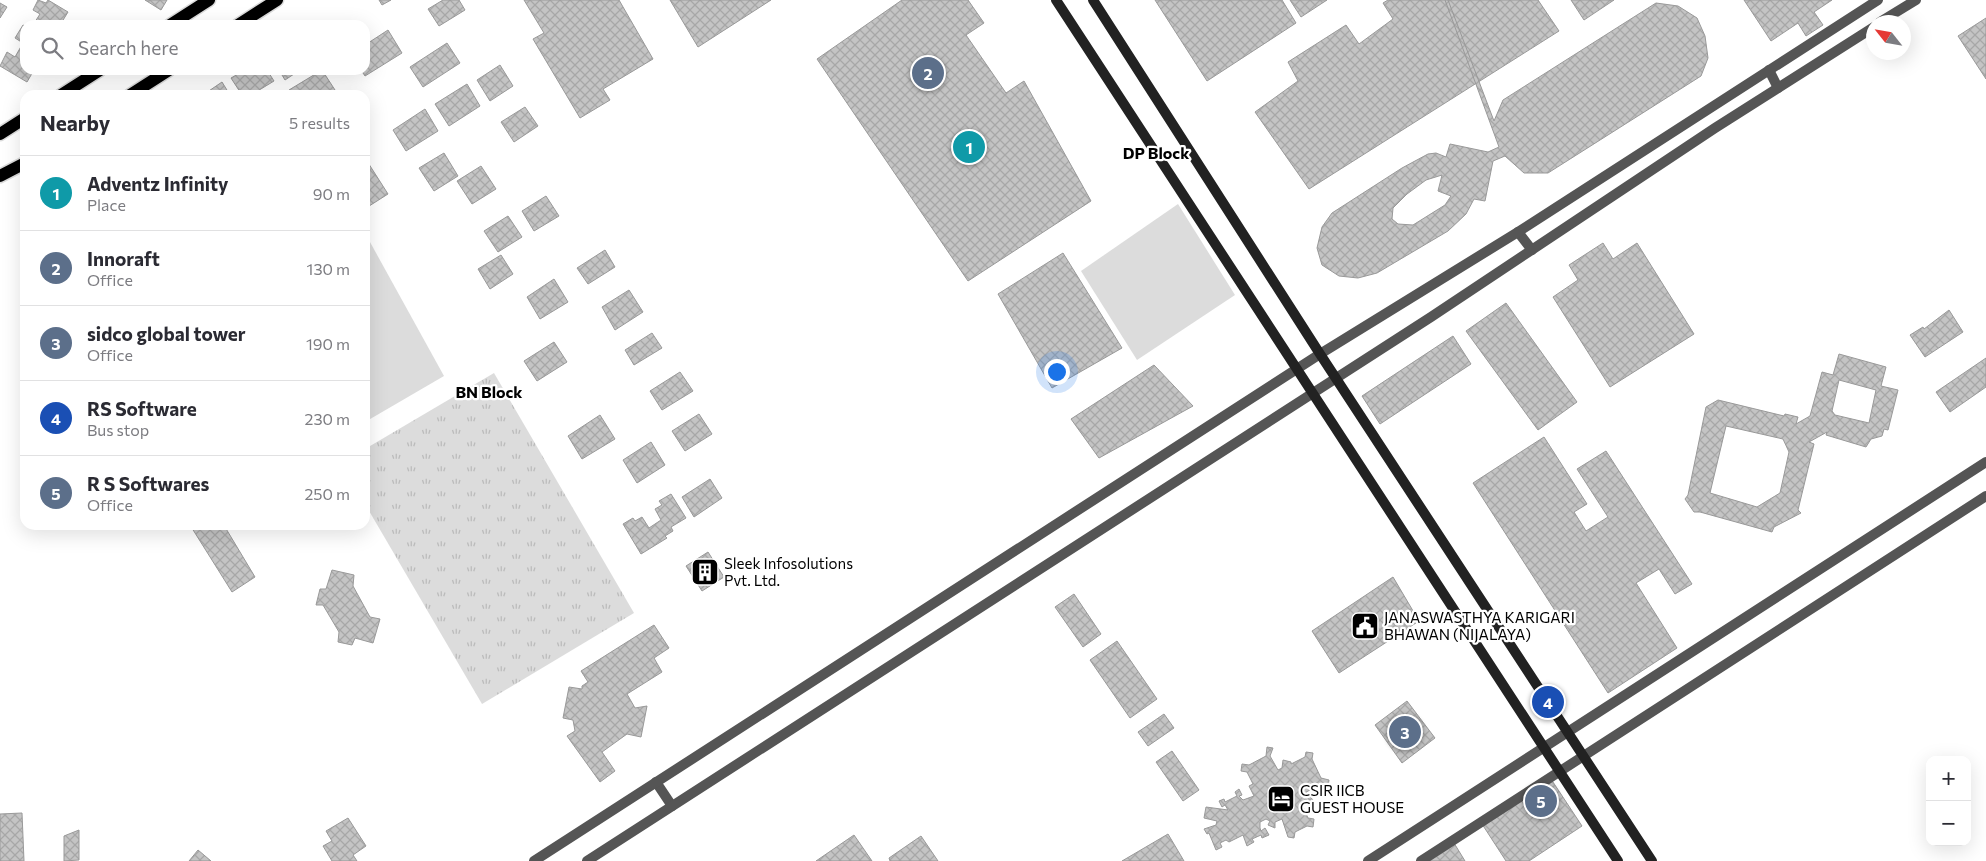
<!DOCTYPE html>
<html lang="en">
<head>
<meta charset="utf-8">
<style>
  :root { --surface:#fff; --page:#f2f2f3; --text:#2b2b33; --muted:#7c7c81; --line:#e1e1e2; --accent:#000 }
  body { margin:0; font-family:Commissioner,sans-serif; background:var(--page); color:var(--text) }
  .controls { position:absolute; right:15px; bottom:15px; display:grid; overflow:hidden; border-radius:10px; box-shadow:0 5px 20px #0002 }
  .controls button { width:45px; height:45px; display:grid; place-items:center; padding:0; border:0; border-bottom:1px solid var(--line); background:var(--surface); color:var(--text); font:25px sans-serif }
  .compass { position:absolute; left:1866px; top:15px; width:45px; height:45px; border-radius:50%; background:var(--surface); box-shadow:0 5px 20px #0002; rotate:301deg }
  .you { position:absolute; left:1056px; top:371px; width:18px; height:18px; margin:-12px; border:4px solid #fff; border-radius:50%; background:#1a73e8; box-shadow:0 0 0 8px #1a73e833 }
  .badge { display:grid; place-items:center; width:32px; height:32px; border-radius:50%; background:var(--accent); color:#fff; font-size:16px; font-weight:700 }
  .pin { position:absolute; translate:-50% -50%; border:2px solid #fff; box-shadow:0 1px 5px #0006 }
  .list { margin:0; padding:0; list-style:none }
  h2 { display:flex; justify-content:space-between; align-items:center; height:65px; margin:0; padding:0 20px; font-size:21px }
  h2 small { font-size:16px; font-weight:400; color:var(--muted) }
  .list li { display:grid; grid-template-columns:32px 1fr auto; gap:15px; align-items:center; box-sizing:border-box; height:75px; padding:0 20px; border-top:1px solid var(--line) }
  .list b { display:block; font-size:19px; white-space:nowrap }
  .list p { margin:0; font-size:16px; white-space:nowrap; color:var(--muted) }
  .list em { font-size:16px; font-style:normal; color:var(--muted) }
  .icon { flex:none; width:28px; height:28px; fill:none; stroke:currentColor; stroke-width:2; stroke-linecap:round; stroke-linejoin:round }
  .map { position:relative; flex:none; width:1986px; height:861px; overflow:hidden }
  .search { position:absolute; background:var(--surface); box-shadow:0 5px 20px #0002; left:20px; top:20px; width:350px; height:55px; display:flex; align-items:center; gap:12px; box-sizing:border-box; padding:0 18px; border-radius:15px; color:var(--muted); font-size:19px }
  .panel { position:absolute; background:var(--surface); box-shadow:0 5px 20px #0002; left:20px; top:90px; width:350px; height:440px; border-radius:15px }
  .map>svg:first-child { display:block }
  .grass { fill:url(#grass-tufts) }
  .park { fill:#dcdcdc }
  .building { fill:url(#building-cross-hatch); stroke:#999; fill-rule:evenodd }
  .lines { fill:none; stroke-linecap:round; stroke-linejoin:round }
  .primary-casing { stroke:#dbdbdb; stroke-width:15 }
  .tertiary { stroke:#555; stroke-width:10 }
  .secondary { stroke:#222; stroke-width:10 }
  .primary { stroke:#000; stroke-width:12 }
  .labels { text-anchor:middle; dominant-baseline:central; stroke-width:4.5; stroke-linejoin:round; paint-order:stroke }
  .poi-label { font-size:15px; fill:#000; stroke:#fff; text-anchor:start }
  .neighbourhood-label { font-size:16px; font-weight:bold; fill:#000; stroke:#fff }
</style>
</head>
<body>
<div class="map">
<svg width="1986" height="861" viewBox="0 0 1986 861">
  <defs>
    <pattern id="grass-tufts" width="24" height="20" patternUnits="userSpaceOnUse" patternTransform="scale(1.25)"><rect width="24" height="20" fill="#dcdcdc"/><path d="M3 7l-1-3M5 7V3M7 7l1-3M15 17l-1-3M17 17v-4M19 17l1-3" fill="none" stroke="#bbb"/></pattern>
    <pattern id="building-cross-hatch" width="8" height="8" patternUnits="userSpaceOnUse" patternTransform="scale(1.25)"><rect width="8" height="8" fill="#c4c4c4"/><path d="M0 0l8 8M0 8l8-8" fill="none" stroke="#a7a7a7"/></pattern>
  </defs>
  <rect width="100%" height="100%" fill="#fff"/>
  <path class="grass" d="M494,373L634,613L482,704L365,504V449Z"/>
  <g class="park">
    <path d="M1178,204L1235,295L1137,360L1081,271Z"/>
    <path d="M365,233L444,376L365,422Z"/>
  </g>
  <g class="building">
    <path d="M38,0L46,3L48,0L68,12L60,25H33L40,14L33,10Z"/>
    <path d="M145,0H167L161,10Z"/>
    <path d="M379,0H391L382,5Z"/>
    <path d="M443,0H459L465,10L439,26L428,9Z"/>
    <path d="M524,0H619L653,59L603,89L610,100L580,118L533,39L544,33Z"/>
    <path d="M670,0H771L698,47Z"/>
    <path d="M902,0H968L984,23L966,35L1006,93L1024,81L1091,201L968,281L817,59Z"/>
    <path d="M1155,0H1282L1296,23L1207,81Z"/>
    <path d="M1290,0H1327L1301,17Z"/>
    <path d="M1388,0H1538L1559,31L1309,189L1255,112L1298,81L1288,62L1346,25L1359,44L1393,19L1383,3Z"/>
    <path d="M1445,0H1448L1494,121L1503,100L1656,3L1678,6L1697,18L1705,36L1708,58L1701,76L1548,173H1524L1505,156L1493,161L1485,201L1474,199L1466,214L1448,231L1377,273L1358,278L1339,276L1322,265L1317,248L1322,227L1332,213L1402,168L1428,154L1436,153L1446,157L1450,144L1488,152L1499,147ZM1442,175L1438,191L1451,196L1445,205L1413,225L1398,224L1392,219L1393,208L1407,194L1426,180Z"/>
    <path d="M1571,0H1614L1584,20Z"/>
    <path d="M1744,0H1832L1814,12L1823,25L1806,36L1798,23L1771,41Z"/>
    <path d="M0,3L7,7L0,18Z"/>
    <path d="M1986,18V79L1958,36Z"/>
    <path d="M23,25L25,26V70H34L27,82L0,66L7,52L15,57L23,43L15,38Z"/>
    <path d="M388,30L402,53L365,76L361,70H365V45Z"/>
    <path d="M447,43L460,63L423,87L410,67Z"/>
    <path d="M500,65L513,86L490,101L477,80Z"/>
    <path d="M245,70H267L274,81L251,95H242L231,78Z"/>
    <path d="M279,70H300L285,80Z"/>
    <path d="M322,70L335,90L327,95H292L289,90Z"/>
    <path d="M222,82L230,95H203Z"/>
    <path d="M467,84L480,106L449,126L435,104Z"/>
    <path d="M525,107L538,126L514,142L501,122Z"/>
    <path d="M425,109L438,131L406,151L393,130Z"/>
    <path d="M444,153L458,176L434,191L419,168Z"/>
    <path d="M365,158L388,194L366,208L365,206Z"/>
    <path d="M481,166L496,189L472,204L457,181Z"/>
    <path d="M546,196L559,216L534,231L522,211Z"/>
    <path d="M508,216L522,237L498,252L484,231Z"/>
    <path d="M1603,243L1613,259L1637,243L1694,334L1610,387L1553,297L1578,280L1569,265Z"/>
    <path d="M605,250L615,267L588,284L577,268Z"/>
    <path d="M1063,253L1122,348L1052,388L998,294Z"/>
    <path d="M501,255L513,274L490,289L478,269Z"/>
    <path d="M554,279L568,302L540,319L527,297Z"/>
    <path d="M629,290L643,312L615,330L602,307Z"/>
    <path d="M1506,303L1577,402L1538,430L1466,331Z"/>
    <path d="M1949,310L1963,332L1925,357L1910,335L1923,327L1924,329Z"/>
    <path d="M652,333L662,348L634,365L625,350Z"/>
    <path d="M1453,336L1471,364L1380,424L1362,396Z"/>
    <path d="M554,342L567,362L537,381L524,361Z"/>
    <path d="M1839,354L1886,367L1881,386L1898,390L1888,430L1884,429L1882,436L1871,439L1866,447L1826,435L1827,432L1809,442L1814,444L1798,510L1801,513L1774,527L1772,532L1700,512H1694L1685,499L1688,495L1706,407L1718,400L1784,416L1785,414L1798,417L1796,424L1810,416L1822,372L1833,375ZM1839,380L1876,390L1869,423L1835,415L1832,411ZM1726,426L1783,439L1789,452L1780,493L1757,507L1710,493Z"/>
    <path d="M1986,358V387L1950,412L1936,392Z"/>
    <path d="M1154,365L1193,406L1099,458L1071,419Z"/>
    <path d="M680,372L693,391L662,410L650,391Z"/>
    <path d="M699,414L712,434L685,451L672,431Z"/>
    <path d="M600,415L615,439L582,459L568,436Z"/>
    <path d="M1544,437L1587,504L1574,512L1586,531L1608,517L1577,469L1606,451L1692,584L1675,594L1659,569L1636,583L1677,648L1608,693L1473,483Z"/>
    <path d="M651,442L665,465L637,483L623,460Z"/>
    <path d="M710,479L722,498L694,517L682,497Z"/>
    <path d="M671,494L686,518L671,527L673,531L665,536L667,538L641,554L623,524L633,518L635,521L642,517L649,528L661,520L655,509L662,505L659,501Z"/>
    <path d="M190,525H229L225,527L255,577L232,592Z"/>
    <path d="M708,552L724,577L702,591L686,566Z"/>
    <path d="M332,570L354,575L353,586L370,617L380,619L373,643L355,638L352,645L338,642L339,632L323,605H316L320,589H326Z"/>
    <path d="M1393,577L1419,621L1339,673L1312,631Z"/>
    <path d="M1074,594L1101,634L1083,647L1055,607Z"/>
    <path d="M654,625L669,648L654,658L662,672L627,694L635,708L647,706L641,737L627,734L602,752L615,771L600,782L567,736L575,731L573,720L563,718L569,687L582,689V686L588,682L581,671Z"/>
    <path d="M1117,641L1157,699L1130,718L1090,660Z"/>
    <path d="M1407,701L1435,738L1402,763L1375,725Z"/>
    <path d="M1164,714L1174,728L1148,746L1138,732Z"/>
    <path d="M1267,747L1273,748L1270,756L1278,770L1282,768L1283,760L1291,762V764L1305,757L1306,752L1313,753L1312,759L1321,778L1329,780L1328,787L1319,786L1306,792L1313,800L1308,803L1306,799L1301,802L1308,818L1314,819L1313,827L1307,826L1295,832L1294,838L1288,837L1282,819L1275,822V828L1268,825L1270,821L1266,819L1260,822V828L1261,831L1265,828L1269,835L1262,838L1261,835L1252,839L1254,842L1247,846L1243,835L1229,842L1226,840L1220,843L1222,847L1216,850L1209,833L1207,834L1204,829L1216,825L1217,821L1204,818L1206,807L1228,810L1225,805L1222,807L1219,801L1224,799L1225,802L1237,796L1235,792L1239,789L1242,795L1239,796L1243,800L1254,796L1249,786L1253,784L1247,772L1241,771L1242,764L1249,765L1266,756Z"/>
    <path d="M1172,751L1199,790L1183,801L1156,762Z"/>
    <path d="M1551,779L1582,826L1529,861H1506L1482,824Z"/>
    <path d="M22,813L24,861H0V814Z"/>
    <path d="M348,818L366,846L353,855L357,861H332L323,846L332,841L326,831Z"/>
    <path d="M79,830V860L64,861V836Z"/>
    <path d="M1168,834L1184,861H1122Z"/>
    <path d="M854,835L872,861H816Z"/>
    <path d="M921,836L938,861H890L889,858Z"/>
    <path d="M1454,843L1465,861H1424Z"/>
    <path d="M198,850L211,861H189Z"/>
  </g>
  <g class="lines">
    <g class="primary-casing">
      <g id="primary">
        <path d="M170,25L209,0"/>
        <path d="M238,25L277,0"/>
        <path d="M61,95L100,70"/>
        <path d="M130,95L169,70"/>
        <path d="M0,134L25,118"/>
        <path d="M0,176L25,163"/>
      </g>
    </g>
    <g class="tertiary">
      <path d="M1880,22L1916,0"/>
      <path d="M1769,70L1778,88"/>
      <path d="M1518,232L1532,250"/>
      <path d="M656,782L672,806"/>
      <path d="M534,861L1320,354L1518,232L1878,0"/>
      <path d="M587,861L1431,317L1715,128L1874,27"/>
      <path d="M1368,861L1986,462"/>
      <path d="M1421,861L1986,496"/>
    </g>
    <g class="secondary">
      <path d="M1056,0L1618,861"/>
      <path d="M1093,0L1320,354L1652,861"/>
    </g>
    <use href="#primary" class="primary"/>
  </g>
  <defs>
    <g id="building-square" transform="scale(1.4375)"><rect x="-9" y="-9" width="18" height="18" rx="4" fill="#000" stroke="#fff"/><path d="M-4-6H4V6H1V3H-1V6H-4ZM-2.5-4.3h1.7v1.8h-1.7ZM.8-4.3h1.7v1.8H.8ZM-2.5-1h1.7V.8h-1.7ZM.8-1h1.7V.8H.8Z" fill="#fff"/></g>
    <g id="civic-square" transform="scale(1.4375)"><rect x="-9" y="-9" width="18" height="18" rx="4" fill="#000" stroke="#fff"/><path d="M-.6-6.5H3V-4.5H.6V-3L4-1V1h2V6H-6V1h2V-1L-.6-3ZM-1.2 2.5V6h2.4V2.5Z" fill="#fff"/></g>
    <g id="hotel-square" transform="scale(1.4375)"><rect x="-9" y="-9" width="18" height="18" rx="4" fill="#000" stroke="#fff"/><path d="M-6-4.5h1.5V1H6V5H4.5V3h-9V5H-6ZM-4 0a1.8 1.8 0 1 1 3.6 0ZM.5 0V-2.5h3Q6-2.5 6 0Z" fill="#fff"/></g>
  </defs>
  <g fill-rule="evenodd">
    <use href="#building-square" x="705" y="572"/>
    <use href="#civic-square" x="1365" y="626"/>
    <use href="#hotel-square" x="1281" y="799"/>
  </g>
  <g class="labels">
    <g class="poi-label">
      <text x="724" y="563">Sleek Infosolutions<tspan x="724" dy="17">Pvt. Ltd.</tspan></text>
      <text x="1384" y="617">JANASWASTHYA KARIGARI<tspan x="1384" dy="17">BHAWAN (NIJALAYA)</tspan></text>
      <text x="1300" y="790">CSIR IICB<tspan x="1300" dy="17">GUEST HOUSE</tspan></text>
    </g>
    <g class="neighbourhood-label">
      <text x="1156" y="152">DP Block</text>
      <text x="489" y="391">BN Block</text>
    </g>
  </g>
</svg>
<div class="controls">
<button>+</button>
<button>−</button>
</div>
<svg class="compass" viewBox="-18 -18 36 36"><path d="M0-13l5 13h-10z" fill="#e53935"/><path d="M0 13l5-13h-10z" fill="#7c7c81"/></svg>
<div class="you"></div>
<div class="pin badge" style="left:969px;top:147px;background:#0f9aa8">1</div>
<div class="pin badge" style="left:928px;top:73px;background:#5c6f8a">2</div>
<div class="pin badge" style="left:1405px;top:732px;background:#5c6f8a">3</div>
<div class="pin badge" style="left:1548px;top:702px;background:#1a4fb4">4</div>
<div class="pin badge" style="left:1541px;top:801px;background:#5c6f8a">5</div>
<div class="search"><svg class="icon" aria-label="search" viewBox="0 0 24 24"><circle cx="10" cy="10" r="6"/><path d="M15 15l6 6"/></svg>Search here</div>
<section class="panel">
<h2>Nearby<small>5 results</small></h2>
<ul class="list">
<li><span class="badge" style="background:#0f9aa8">1</span><div><b>Adventz Infinity</b><p>Place</p></div><em>90 m</em></li>
<li><span class="badge" style="background:#5c6f8a">2</span><div><b>Innoraft</b><p>Office</p></div><em>130 m</em></li>
<li><span class="badge" style="background:#5c6f8a">3</span><div><b>sidco global tower</b><p>Office</p></div><em>190 m</em></li>
<li><span class="badge" style="background:#1a4fb4">4</span><div><b>RS Software</b><p>Bus stop</p></div><em>230 m</em></li>
<li><span class="badge" style="background:#5c6f8a">5</span><div><b>R S Softwares</b><p>Office</p></div><em>250 m</em></li>
</ul>
</section>
</div>
</body>
</html>
